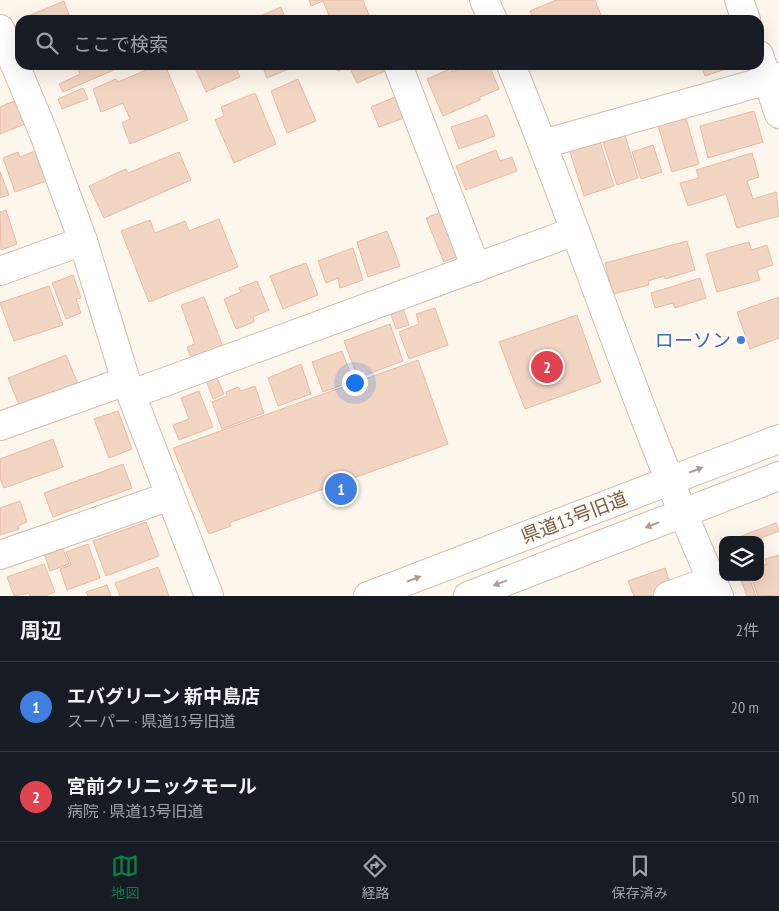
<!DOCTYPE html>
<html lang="ja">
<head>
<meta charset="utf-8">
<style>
  :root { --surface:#171b24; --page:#20242c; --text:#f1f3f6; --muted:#9ea1a6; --line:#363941; --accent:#0b8043 }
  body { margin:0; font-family:"PT Sans Narrow","Noto Sans JP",sans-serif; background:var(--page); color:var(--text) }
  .controls { position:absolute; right:15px; bottom:15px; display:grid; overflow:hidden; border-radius:10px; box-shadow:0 5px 20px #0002 }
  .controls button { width:45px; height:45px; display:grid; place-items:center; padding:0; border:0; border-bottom:1px solid var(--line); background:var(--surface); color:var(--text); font:25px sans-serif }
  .you { position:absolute; left:354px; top:382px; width:18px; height:18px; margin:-12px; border:4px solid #fff; border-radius:50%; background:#1a73e8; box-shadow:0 0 0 8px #1a73e833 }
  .badge { display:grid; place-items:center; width:32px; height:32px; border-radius:50%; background:var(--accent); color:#fff; font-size:16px; font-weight:700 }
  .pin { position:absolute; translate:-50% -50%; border:2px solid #fff; box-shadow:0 1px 5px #0006 }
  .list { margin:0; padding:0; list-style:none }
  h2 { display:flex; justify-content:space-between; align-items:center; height:65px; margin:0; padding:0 20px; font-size:21px }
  h2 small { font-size:16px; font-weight:400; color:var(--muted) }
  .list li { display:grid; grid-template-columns:32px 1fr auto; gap:15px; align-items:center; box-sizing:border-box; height:90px; padding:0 20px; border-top:1px solid var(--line) }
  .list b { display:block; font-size:19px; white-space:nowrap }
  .list p { margin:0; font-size:16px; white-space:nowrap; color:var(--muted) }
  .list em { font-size:16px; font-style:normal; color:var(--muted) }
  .icon { flex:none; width:28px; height:28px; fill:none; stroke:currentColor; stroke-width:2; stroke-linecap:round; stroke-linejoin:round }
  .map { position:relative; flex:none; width:779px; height:596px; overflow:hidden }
  .search { position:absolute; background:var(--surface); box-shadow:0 5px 20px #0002; left:15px; right:15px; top:15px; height:55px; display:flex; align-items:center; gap:12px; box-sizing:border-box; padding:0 18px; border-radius:15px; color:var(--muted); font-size:19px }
  .sheet { height:245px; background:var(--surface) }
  nav { display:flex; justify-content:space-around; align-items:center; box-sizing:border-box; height:70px; border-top:1px solid var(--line); background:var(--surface); font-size:14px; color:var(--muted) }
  nav a { display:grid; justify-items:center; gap:2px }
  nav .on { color:var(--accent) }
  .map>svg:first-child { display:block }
  .building { fill:#f3d5c3; stroke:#e6bba3 }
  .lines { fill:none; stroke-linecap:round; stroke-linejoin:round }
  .minor-casing { stroke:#d1beb0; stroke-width:30 }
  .minor { stroke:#fff; stroke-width:28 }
  .oneway { fill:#af9d94 }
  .shop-dot { fill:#3f7fe0; stroke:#fffaf3; stroke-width:2 }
  .labels { text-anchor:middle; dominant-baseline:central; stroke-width:4; stroke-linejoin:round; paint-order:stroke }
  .shop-label { font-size:19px; fill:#366cbe; stroke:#fffaf3; text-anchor:end }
  .street-label { font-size:19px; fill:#7a5c4d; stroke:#fffaf3 }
</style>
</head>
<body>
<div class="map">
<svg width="779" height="596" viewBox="0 0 779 596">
  <rect width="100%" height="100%" fill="#fdf6ec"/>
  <g class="building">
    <path d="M309,0H363L371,20H331L323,1L311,6Z"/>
    <path d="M556,0H595L603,20H534L530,11Z"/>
    <path d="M64,1L71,20H27L26,17Z"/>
    <path d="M281,7L286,20H251Z"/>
    <path d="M76,65H125L63,92L59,84L80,74Z"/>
    <path d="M158,65H165L188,120L130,144L122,123L130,119L123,103L101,112L93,89L116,79L118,82Z"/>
    <path d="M194,65H234L240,77L206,92Z"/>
    <path d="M262,65H298L267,78Z"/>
    <path d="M335,65H388L390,69L357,83L349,66L338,71Z"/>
    <path d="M469,65H489L499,89L480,97V100L443,116L427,79L452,68V72Z"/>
    <path d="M701,65H738L705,76Z"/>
    <path d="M298,79L316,121L287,133L271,91Z"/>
    <path d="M83,88L88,99L62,109L58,99Z"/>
    <path d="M255,93L276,144L234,163L215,120L224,116L221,107Z"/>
    <path d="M402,94L410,116L379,127L371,107Z"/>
    <path d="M21,98L30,122L0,134V107Z"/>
    <path d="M754,111L763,142L708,158L700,126Z"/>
    <path d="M487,115L495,136L459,149L451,127Z"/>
    <path d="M686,118L699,164L672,172L658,126Z"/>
    <path d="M624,132L638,178L617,185L602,139Z"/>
    <path d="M599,139L614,186L584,196L569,149Z"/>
    <path d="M653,145L662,172L641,179L632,152Z"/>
    <path d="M37,150L46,181L15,192L3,158L18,152L20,157Z"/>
    <path d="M496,150L500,161L512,157L517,171L466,190L456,166Z"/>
    <path d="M179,152L191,180L104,218L89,186L126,169L128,173Z"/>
    <path d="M752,153L759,177L747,181L753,199L776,192L779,216L737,228L726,194L688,206L680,183L699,178L696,170Z"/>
    <path d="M0,172L9,195L0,198Z"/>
    <path d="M6,210L17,244L1,250L0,212Z"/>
    <path d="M447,210L464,253L444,262L426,218Z"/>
    <path d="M219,219L238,267L149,302L121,231L150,220L155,233L185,221L189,231Z"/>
    <path d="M387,231L400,266L368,277L357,242Z"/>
    <path d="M687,241L695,270L665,279L664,276L648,281L649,285L613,294L605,263Z"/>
    <path d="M749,242L751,250L767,245L773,265L757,270L760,280L717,292L706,254Z"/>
    <path d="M353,248L363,280L340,288L338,278L326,283L318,261Z"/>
    <path d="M306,263L318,295L283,309L270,276Z"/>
    <path d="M73,275L81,298L76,299L81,313L66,319L52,283Z"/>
    <path d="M700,278L706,298L675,308L673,303L655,308L651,293Z"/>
    <path d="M257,281L269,310L253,317L254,322L236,329L224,299L241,292L239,288Z"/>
    <path d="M49,286L63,325L14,341L0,303Z"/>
    <path d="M204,297L223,347L192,360L187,347L195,344L181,305Z"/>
    <path d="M779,297V338L750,349L737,312Z"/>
    <path d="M403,308L409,325L396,329L390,312Z"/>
    <path d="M435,308L448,345L409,359L399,332L419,324L416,314Z"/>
    <path d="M577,315L601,382L525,409L499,342Z"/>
    <path d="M390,324L403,361L358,378L344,341Z"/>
    <path d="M342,351L353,381L323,392L312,362Z"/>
    <path d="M66,355L78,384L20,407L8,378Z"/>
    <path d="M418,360L448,444L229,523L231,526L209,534L173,448Z"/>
    <path d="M301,364L311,394L278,406L268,378Z"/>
    <path d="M216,376L224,394L213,399L206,380Z"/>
    <path d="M255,386L264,413L222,429L212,402L227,396L226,392L238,387L241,391Z"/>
    <path d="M199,391L213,427L179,440L173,425L189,419L181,398Z"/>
    <path d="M118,411L132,449L109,458L94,419Z"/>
    <path d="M53,439L63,467L4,488L0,479V459Z"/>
    <path d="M123,464L132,488L53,517L44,493Z"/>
    <path d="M20,501L27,522L18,526L19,529L0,535V508Z"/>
    <path d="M146,522L159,556L106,576L93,541Z"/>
    <path d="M776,523L779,531L756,540H731Z"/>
    <path d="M88,544L100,578L67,590L60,569L71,565L66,552Z"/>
    <path d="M62,546L69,564L50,571L44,553Z"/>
    <path d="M779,555V595L758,596L751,577H760V566L767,564L765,559Z"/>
    <path d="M44,564L55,592L45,596H30L29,593L14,596L7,577Z"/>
    <path d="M158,567L169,596H120L115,583Z"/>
    <path d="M665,568L673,591L660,596H634L628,581Z"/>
    <path d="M740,577H749L756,596H747Z"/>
    <path d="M107,585L111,596H88L86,592Z"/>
  </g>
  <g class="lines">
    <g class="minor-casing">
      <g id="minor">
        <path d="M484,0L493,20"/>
        <path d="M739,0L746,20"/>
        <path d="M0,29L44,134L83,241L126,381L209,596"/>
        <path d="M759,55L779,114"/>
        <path d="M398,65L476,268"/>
        <path d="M511,65C583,241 640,423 719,596"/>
        <path d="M543,144L779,77"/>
        <path d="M0,271L83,241"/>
        <path d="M132,394L575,231"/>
        <path d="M0,426L126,381"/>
        <path d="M0,555L170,496"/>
        <path d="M368,596L779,439"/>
        <path d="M468,596L779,476"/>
        <path d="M668,596L712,580"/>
      </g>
    </g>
    <use href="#minor" class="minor"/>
  </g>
  <defs><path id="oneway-solid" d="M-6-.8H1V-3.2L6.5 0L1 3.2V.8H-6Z" transform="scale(1.25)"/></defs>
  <g class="oneway">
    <use href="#oneway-solid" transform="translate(696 470) rotate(-21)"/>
    <use href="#oneway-solid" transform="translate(652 525) rotate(159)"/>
    <use href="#oneway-solid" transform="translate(414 579) rotate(-21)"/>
    <use href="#oneway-solid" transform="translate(500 583) rotate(159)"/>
  </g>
  <circle class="shop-dot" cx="741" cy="340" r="5"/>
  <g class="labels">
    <g class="shop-label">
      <text x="731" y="340">ローソン</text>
    </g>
    <g class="street-label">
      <text transform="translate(574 517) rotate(-21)">県道13号旧道</text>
    </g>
  </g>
</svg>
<div class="controls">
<button><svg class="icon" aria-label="layers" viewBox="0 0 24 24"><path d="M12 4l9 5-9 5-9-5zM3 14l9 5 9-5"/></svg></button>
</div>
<div class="you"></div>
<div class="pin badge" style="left:341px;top:489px;background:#3f7fe0">1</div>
<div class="pin badge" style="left:547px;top:367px;background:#e0444e">2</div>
<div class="search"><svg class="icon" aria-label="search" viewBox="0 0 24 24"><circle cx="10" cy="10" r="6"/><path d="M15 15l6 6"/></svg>ここで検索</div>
</div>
<section class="sheet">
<h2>周辺<small>2件</small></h2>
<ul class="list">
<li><span class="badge" style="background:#3f7fe0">1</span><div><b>エバグリーン 新中島店</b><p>スーパー · 県道13号旧道</p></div><em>20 m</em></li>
<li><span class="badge" style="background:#e0444e">2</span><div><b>宮前クリニックモール</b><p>病院 · 県道13号旧道</p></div><em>50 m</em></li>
</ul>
</section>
<nav>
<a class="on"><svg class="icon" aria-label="map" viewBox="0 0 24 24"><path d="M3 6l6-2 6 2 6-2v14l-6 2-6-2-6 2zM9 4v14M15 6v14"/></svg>地図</a>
<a><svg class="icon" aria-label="directions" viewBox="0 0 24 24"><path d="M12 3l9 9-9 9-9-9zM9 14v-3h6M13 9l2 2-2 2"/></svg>経路</a>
<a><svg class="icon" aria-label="saved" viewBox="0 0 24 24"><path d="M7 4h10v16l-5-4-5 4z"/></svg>保存済み</a>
</nav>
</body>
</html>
